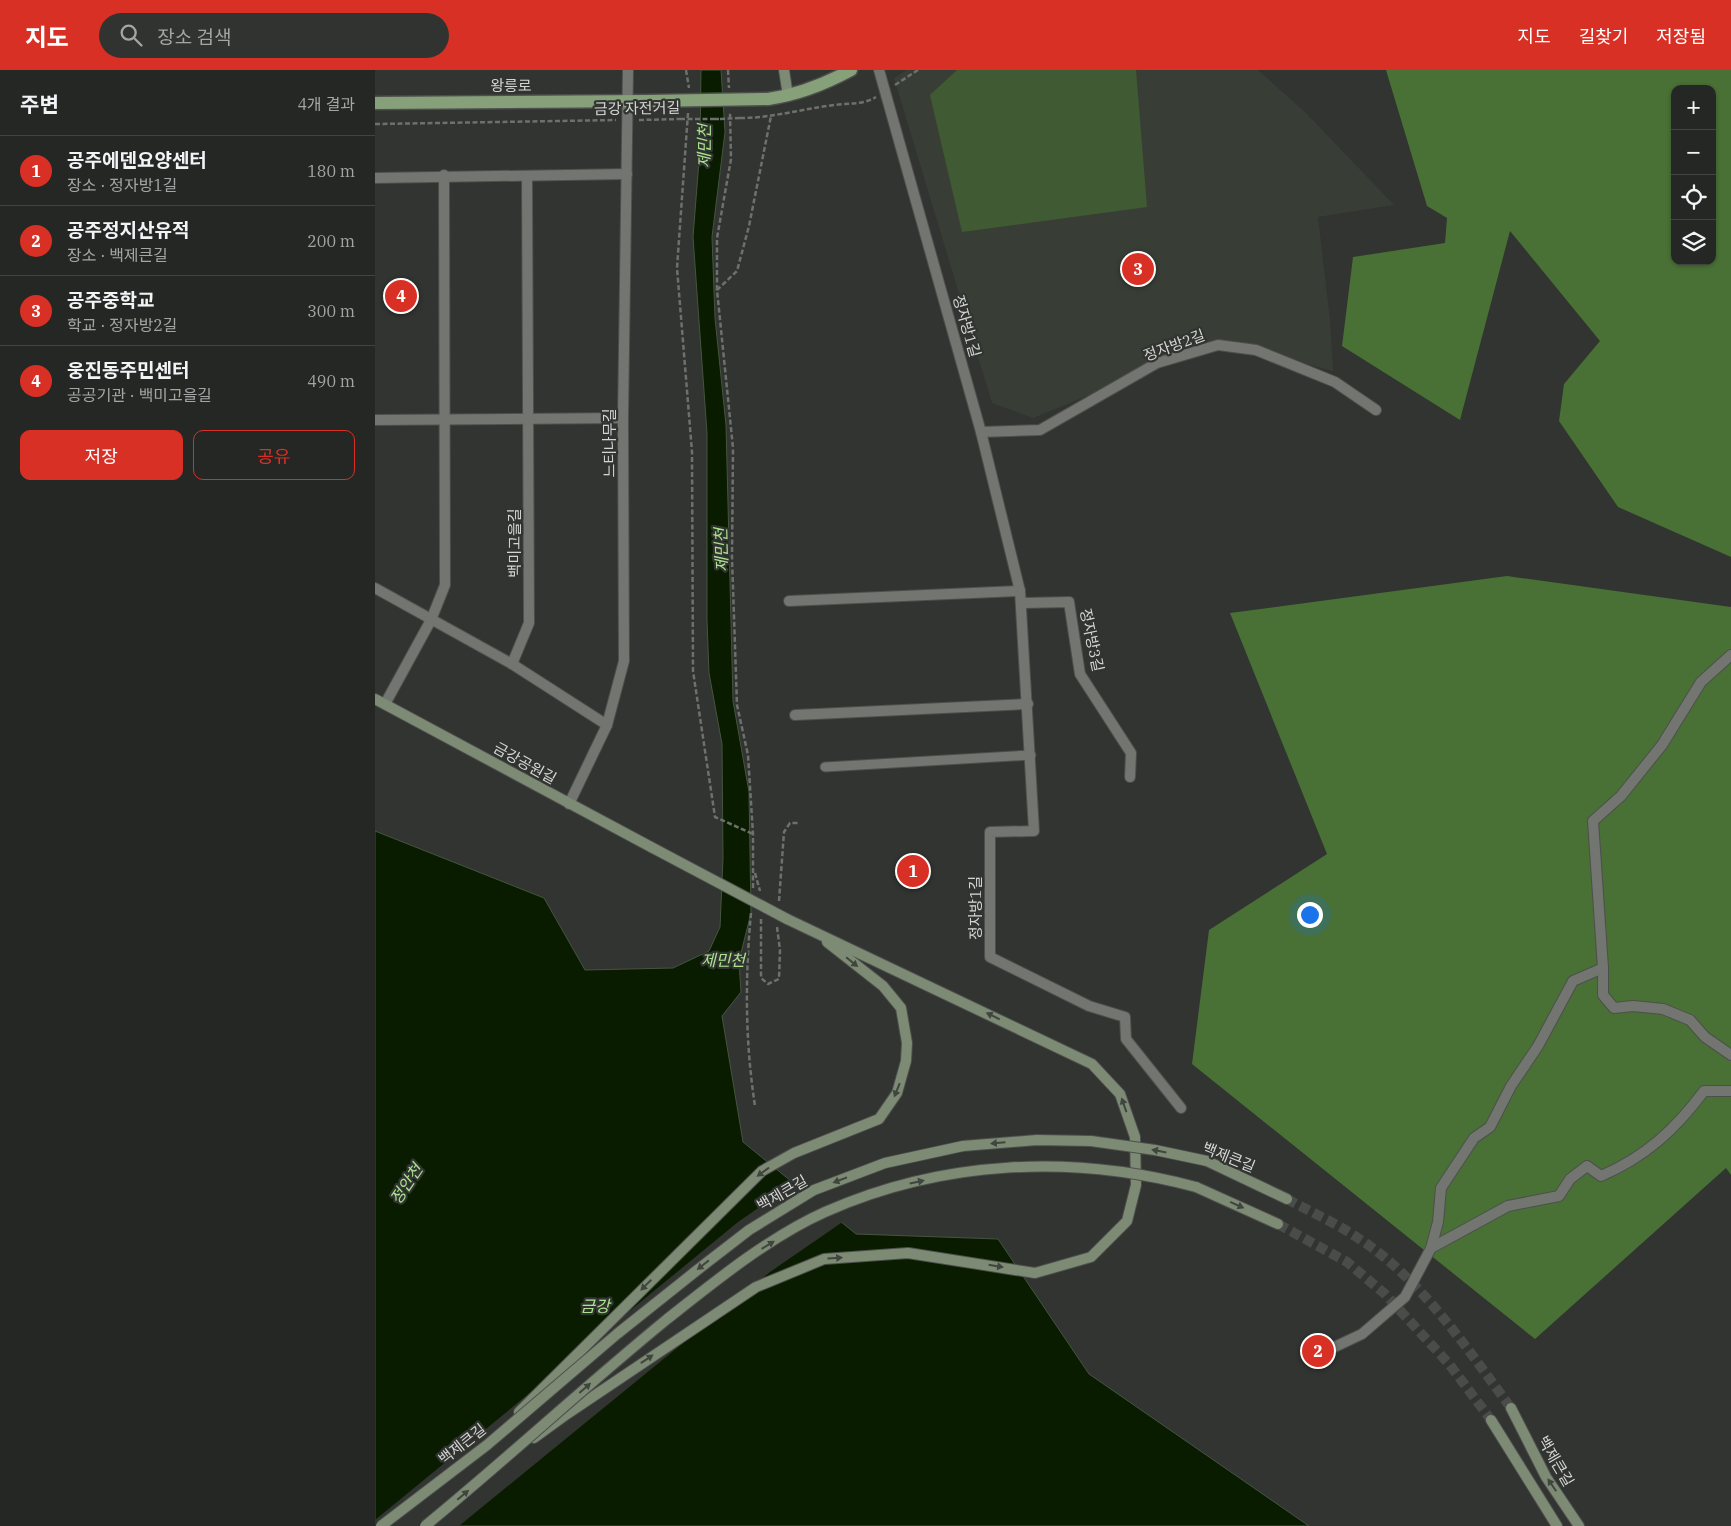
<!DOCTYPE html>
<html lang="ko">
<head>
<meta charset="utf-8">
<style>
  :root { --surface:#252724; --page:#313331; --text:#f1f3f6; --muted:#a3a5a6; --line:#424441; --accent:#d93025 }
  body { margin:0; font-family:"IBM Plex Serif","Noto Sans KR",serif; background:var(--page); color:var(--text) }
  .controls { position:absolute; right:15px; top:15px; display:grid; overflow:hidden; border-radius:10px; box-shadow:0 1px 4px #0004 }
  .controls button { width:45px; height:45px; display:grid; place-items:center; padding:0; border:0; border-bottom:1px solid var(--line); background:var(--surface); color:var(--text); font:25px sans-serif }
  .you { position:absolute; left:934px; top:844px; width:18px; height:18px; margin:-12px; border:4px solid #fff; border-radius:50%; background:#1a73e8; box-shadow:0 0 0 8px #1a73e833 }
  .badge { display:grid; place-items:center; width:32px; height:32px; border-radius:50%; background:var(--accent); color:#fff; font-size:16px; font-weight:700 }
  .pin { position:absolute; translate:-50% -50%; border:2px solid #fff; box-shadow:0 1px 5px #0006 }
  .list { margin:0; padding:0; list-style:none }
  h2 { display:flex; justify-content:space-between; align-items:center; height:65px; margin:0; padding:0 20px; font-size:21px }
  h2 small { font-size:16px; font-weight:400; color:var(--muted) }
  .list li { display:grid; grid-template-columns:32px 1fr auto; gap:15px; align-items:center; box-sizing:border-box; height:70px; padding:0 20px; border-top:1px solid var(--line) }
  .list b { display:block; font-size:19px; white-space:nowrap }
  .list p { margin:0; font-size:16px; white-space:nowrap; color:var(--muted) }
  .list em { font-size:16px; font-style:normal; color:var(--muted) }
  .actions { display:flex; gap:10px; padding:15px 20px }
  .actions a { flex:1; padding:11px 0; border:1px solid var(--accent); border-radius:10px; text-align:center; font-size:18px; color:var(--accent) }
  .actions .main { background:var(--accent); color:#fff }
  .icon { flex:none; width:28px; height:28px; fill:none; stroke:currentColor; stroke-width:2; stroke-linecap:round; stroke-linejoin:round }
  .map { position:relative; flex:none; width:1356px; height:1456px; overflow:hidden }
  header { display:flex; align-items:center; gap:30px; box-sizing:border-box; height:70px; padding:0 25px; background:var(--accent); color:#fff }
  header strong { font-size:24px }
  nav { display:flex; gap:28px; margin-inline-start:auto; font-size:18px }
  .search { width:350px; height:45px; background:var(--page); display:flex; align-items:center; gap:12px; box-sizing:border-box; padding:0 18px; border-radius:28px; color:var(--muted); font-size:19px }
  main { display:flex }
  aside { flex:1; background:var(--surface) }
  .map>svg:first-child { display:block }
  .built { fill:#383e35 }
  .green { fill:#405b33 }
  .forest { fill:#497035; fill-rule:evenodd }
  .water { fill:#091c00; stroke:#465440 }
  .pier { fill:#313430 }
  .lines { fill:none; stroke-linecap:round; stroke-linejoin:round }
  .secondary-tunnel { stroke:#4a4c49; stroke-width:10; stroke-dasharray:10 5; stroke-linecap:butt }
  .lane-casing { stroke:#4e4f4d; stroke-width:11 }
  .street-casing { stroke:#4e4f4d; stroke-width:12 }
  .secondary-casing { stroke:#4e4f4d; stroke-width:12 }
  .primary-casing { stroke:#4e4f4d; stroke-width:15 }
  .path { stroke:#6e706d; stroke-width:2.5; stroke-dasharray:5 2.5; stroke-linecap:butt }
  .lane { stroke:#737571; stroke-width:9 }
  .street { stroke:#737571; stroke-width:10 }
  .secondary { stroke:#7d8b75; stroke-width:10 }
  .primary { stroke:#86a179; stroke-width:12 }
  .secondary-bridge-casing { stroke:#4e4f4d; stroke-width:12; stroke-linecap:butt }
  .primary-bridge-casing { stroke:#4e4f4d; stroke-width:15; stroke-linecap:butt }
  .path-bridge { stroke:#6e706d; stroke-width:2.5; stroke-dasharray:5 2.5; stroke-linecap:butt }
  .secondary-bridge { stroke:#7d8b75; stroke-width:10 }
  .primary-bridge { stroke:#86a179; stroke-width:12 }
  .oneway { fill:#40453e }
  .labels { text-anchor:middle; dominant-baseline:central; stroke-width:4.5; stroke-linejoin:round; paint-order:stroke }
  .street-label { font-size:15px; fill:#d5d6d4; stroke:#313430 }
  .water-label { font-size:16px; font-style:italic; fill:#abe48f; stroke:#313430 }
</style>
</head>
<body>
<header>
<strong>지도</strong>
<div class="search"><svg class="icon" aria-label="search" viewBox="0 0 24 24"><circle cx="10" cy="10" r="6"/><path d="M15 15l6 6"/></svg>장소 검색</div>
<nav><a>지도</a><a>길찾기</a><a>저장됨</a></nav>
</header>
<main>
<aside>
<h2>주변<small>4개 결과</small></h2>
<ul class="list">
<li><span class="badge">1</span><div><b>공주에덴요양센터</b><p>장소 · 정자방1길</p></div><em>180 m</em></li>
<li><span class="badge">2</span><div><b>공주정지산유적</b><p>장소 · 백제큰길</p></div><em>200 m</em></li>
<li><span class="badge">3</span><div><b>공주중학교</b><p>학교 · 정자방2길</p></div><em>300 m</em></li>
<li><span class="badge">4</span><div><b>웅진동주민센터</b><p>공공기관 · 백미고을길</p></div><em>490 m</em></li>
</ul>
<div class="actions"><a class="main">저장</a><a>공유</a></div>
</aside>
<div class="map">
<svg width="1356" height="1456" viewBox="0 0 1356 1456">
  <rect width="100%" height="100%" fill="#313430"/>
  <path class="built" d="M532,0H883L931,43L1019,135L943,147L955,251L958,301L863,277L822,281L658,348L617,333L519,8Z"/>
  <path class="green" d="M582,0H761L772,137L587,162L555,25Z"/>
  <g class="forest">
    <path d="M1011,0H1356V487L1243,437L1184,351L1189,314L1225,271L1135,161L1085,350L967,276L978,187L1070,173L1072,148L1052,136ZM1300,19H1337V191H1300Z"/>
    <path d="M1132,506L1356,537V1105L1351,1098L1160,1269L817,994L834,860L952,784L855,543Z"/>
  </g>
  <path class="water" d="M326,0H346L350,62L337,167L340,248L351,355L358,631L374,722L376,843L364,891L366,922L347,946L368,1072L481,1164L623,1169L714,1304L934,1456H0V761L169,828L210,900L298,898L334,881L345,857L348,788L347,674L334,603L332,550V363L318,167L325,78Z"/>
  <path class="pier" d="M421,1112L469,1151L395,1202L84,1456H0V1450L363,1152Z"/>
  <g class="lines">
    <g class="secondary-tunnel">
      <path d="M912,1129C936,1142 963,1154 986,1170C1047,1210 1093,1280 1136,1338"/>
      <path d="M903,1154L972,1192L1010,1224L1074,1294L1116,1350"/>
    </g>
    <g class="lane-casing">
      <path id="lane" d="M450,697L656,685"/>
    </g>
    <g class="street-casing">
      <g id="street">
        <path d="M504,0L606,362L645,521L659,761L615,762V887L714,936L750,947L751,969L806,1038"/>
        <path d="M0,108L252,104"/>
        <path d="M0,350L248,348"/>
        <path d="M606,362L665,360L782,293L843,275L881,280L960,312L1001,340"/>
        <path d="M0,518L137,594L232,655"/>
        <path d="M414,531L645,521"/>
        <path d="M648,533L694,532L705,604L756,683L755,707"/>
        <path d="M137,594L154,553L152,106"/>
        <path d="M10,634L56,550L70,515L69,105"/>
        <path d="M420,645L653,634"/>
        <path d="M194,734L232,655L249,591L248,348L253,0"/>
        <path d="M1228,898V925L1239,938L1258,936L1288,939L1315,950L1330,967L1356,985"/>
        <path d="M1056,1178L1133,1136L1184,1126L1195,1109L1212,1096L1226,1106C1270,1087 1300,1060 1329,1021H1356"/>
        <path d="M951,1281L987,1264L1030,1227L1056,1178L1063,1152L1066,1118L1099,1068L1115,1057L1136,1016L1163,976L1198,911L1228,898L1218,751L1246,726L1287,675L1326,612L1356,585"/>
      </g>
    </g>
    <g class="secondary-casing">
      <g id="secondary">
        <path d="M409,0L413,26"/>
        <path d="M0,629L276,777"/>
        <path d="M832,1091L912,1129"/>
        <path d="M821,1117L903,1154"/>
        <path d="M1136,1338L1171,1407L1204,1456"/>
        <path d="M144,1342L387,1101L419,1083L504,1049L522,1023L531,991L532,973L526,938L508,916L452,872"/>
        <path d="M1116,1350L1182,1456"/>
        <path d="M159,1368L192,1344L381,1217L449,1189L533,1183L660,1203L716,1187L752,1151L761,1115L760,1067L745,1024L717,994L412,849"/>
      </g>
    </g>
    <g class="primary-casing">
      <g id="primary">
        <path d="M393,29C422,25 450,14 476,0"/>
        <path d="M0,33L273,31"/>
      </g>
    </g>
    <g class="path">
      <path d="M311,0L314,18"/>
      <path d="M353,0L354,18"/>
      <path d="M520,15L543,0"/>
      <path d="M313,43L302,198L317,382L318,601L340,747L378,764"/>
      <path d="M365,48C397,48 427,39 459,35C474,33 488,35 501,27"/>
      <path d="M339,49H345"/>
      <path d="M264,50L305,49"/>
      <path d="M0,54L241,50"/>
      <path d="M342,220V168L356,89L355,43"/>
      <path d="M380,803L385,821"/>
      <path d="M378,818V764L373,685L362,635L357,488L358,378L342,220L362,201L374,156L396,46"/>
      <path d="M404,831L409,762L415,753H424"/>
      <path d="M376,843C370,908 370,971 380,1036"/>
      <path d="M386,849V908L393,914L404,909L405,880L402,857"/>
    </g>
    <use href="#lane" class="lane"/>
    <use href="#street" class="street"/>
    <use href="#secondary" class="secondary"/>
    <use href="#primary" class="primary"/>
    <g class="secondary-bridge-casing">
      <g id="secondary-bridge">
        <path d="M276,777L412,849"/>
        <path d="M6,1456L112,1375L242,1264L321,1201L374,1160L439,1120L510,1093L588,1076L662,1070L716,1071L780,1080L832,1091"/>
        <path d="M50,1456C132,1389 209,1317 291,1250C339,1212 394,1167 450,1142C567,1090 697,1084 821,1117"/>
      </g>
    </g>
    <g class="primary-bridge-casing">
      <path id="primary-bridge" d="M273,31L393,29"/>
    </g>
    <g class="path-bridge">
      <path d="M305,49H339"/>
      <path d="M345,49L365,48"/>
    </g>
    <use href="#secondary-bridge" class="secondary-bridge"/>
    <use href="#primary-bridge" class="primary-bridge"/>
  </g>
  <defs><path id="oneway-solid" d="M-6-.8H1V-3.2L6.5 0L1 3.2V.8H-6Z" transform="scale(1.25)"/></defs>
  <g class="oneway">
    <use href="#oneway-solid" transform="translate(477 892) rotate(39)"/>
    <use href="#oneway-solid" transform="translate(618 946) rotate(-154)"/>
    <use href="#oneway-solid" transform="translate(522 1020) rotate(112)"/>
    <use href="#oneway-solid" transform="translate(749 1035) rotate(-109)"/>
    <use href="#oneway-solid" transform="translate(623 1073) rotate(175)"/>
    <use href="#oneway-solid" transform="translate(784 1081) rotate(-169)"/>
    <use href="#oneway-solid" transform="translate(388 1102) rotate(144)"/>
    <use href="#oneway-solid" transform="translate(465 1110) rotate(159)"/>
    <use href="#oneway-solid" transform="translate(542 1112) rotate(-12)"/>
    <use href="#oneway-solid" transform="translate(862 1135) rotate(24)"/>
    <use href="#oneway-solid" transform="translate(393 1175) rotate(-31)"/>
    <use href="#oneway-solid" transform="translate(460 1188) rotate(-4)"/>
    <use href="#oneway-solid" transform="translate(328 1195) rotate(142)"/>
    <use href="#oneway-solid" transform="translate(621 1196) rotate(9)"/>
    <use href="#oneway-solid" transform="translate(271 1215) rotate(135)"/>
    <use href="#oneway-solid" transform="translate(272 1289) rotate(-34)"/>
    <use href="#oneway-solid" transform="translate(210 1318) rotate(-41)"/>
    <use href="#oneway-solid" transform="translate(1177 1415) rotate(-124)"/>
    <use href="#oneway-solid" transform="translate(88 1425) rotate(-40)"/>
  </g>
  <g class="labels">
    <g class="street-label">
      <text x="136" y="15">왕릉로</text>
      <text transform="translate(262 38) rotate(-1)">금강 자전거길</text>
      <text transform="translate(592 256) rotate(74)">정자방1길</text>
      <text transform="translate(799 275) rotate(-20)">정자방2길</text>
      <text transform="translate(234 373) rotate(-90)">느티나무길</text>
      <text transform="translate(139 473) rotate(-90)">백미고을길</text>
      <text transform="translate(717 570) rotate(78)">정자방3길</text>
      <text transform="translate(150 693) rotate(29)">금강공원길</text>
      <text transform="translate(600 838) rotate(-90)">정자방1길</text>
      <text transform="translate(854 1087) rotate(22)">백제큰길</text>
      <text transform="translate(407 1123) rotate(-30)">백제큰길</text>
      <text transform="translate(87 1374) rotate(-38)">백제큰길</text>
      <text transform="translate(1181 1391) rotate(60)">백제큰길</text>
    </g>
    <g class="water-label">
      <text transform="translate(329 76) rotate(-90)">제민천</text>
      <text transform="translate(346 480) rotate(-92)">제민천</text>
      <text x="348" y="890">제민천</text>
      <text transform="translate(31 1114) rotate(-56)">정안천</text>
      <text x="220" y="1236">금강</text>
    </g>
  </g>
</svg>
<div class="controls">
<button>+</button>
<button>−</button>
<button><svg class="icon" aria-label="locate" viewBox="0 0 24 24"><circle cx="12" cy="12" r="6"/><path d="M12 2v4M12 18v4M2 12h4M18 12h4"/></svg></button>
<button><svg class="icon" aria-label="layers" viewBox="0 0 24 24"><path d="M12 4l9 5-9 5-9-5zM3 14l9 5 9-5"/></svg></button>
</div>
<div class="you"></div>
<div class="pin badge" style="left:538px;top:801px">1</div>
<div class="pin badge" style="left:943px;top:1281px">2</div>
<div class="pin badge" style="left:763px;top:199px">3</div>
<div class="pin badge" style="left:26px;top:226px">4</div>
</div>
</main>
</body>
</html>
